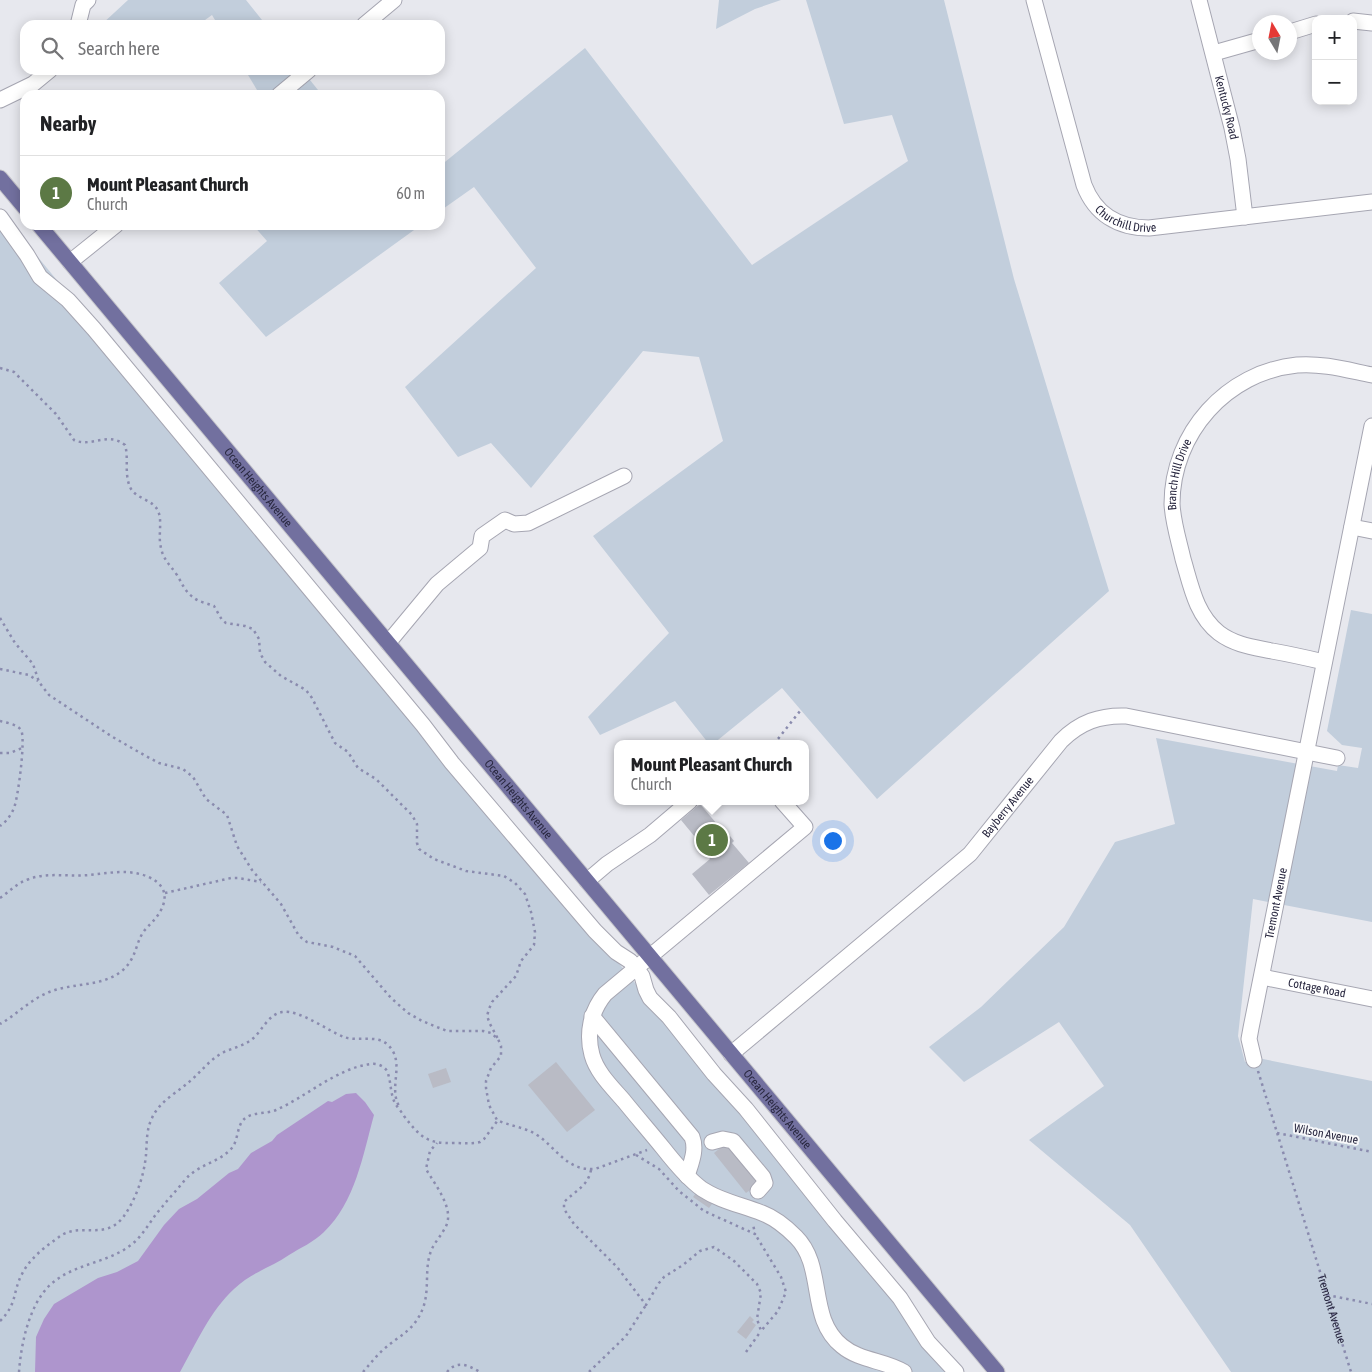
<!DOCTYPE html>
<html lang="en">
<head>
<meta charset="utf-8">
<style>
  :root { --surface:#fff; --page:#f6f6f6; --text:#202124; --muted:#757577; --line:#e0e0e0; --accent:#5c7945 }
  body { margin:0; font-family:"Asap Condensed",sans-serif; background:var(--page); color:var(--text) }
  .controls { position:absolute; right:15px; top:15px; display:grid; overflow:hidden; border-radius:10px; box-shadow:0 2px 12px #0003 }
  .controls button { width:45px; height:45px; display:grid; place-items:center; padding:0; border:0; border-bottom:1px solid var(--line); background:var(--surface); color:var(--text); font:25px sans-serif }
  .compass { position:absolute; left:1252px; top:15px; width:45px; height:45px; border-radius:50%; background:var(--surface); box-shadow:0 2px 12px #0003; rotate:350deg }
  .you { position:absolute; left:832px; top:840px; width:18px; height:18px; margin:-12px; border:4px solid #fff; border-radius:50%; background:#1a73e8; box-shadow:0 0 0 8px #1a73e833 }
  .badge { display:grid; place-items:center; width:32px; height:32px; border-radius:50%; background:var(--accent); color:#fff; font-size:16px; font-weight:700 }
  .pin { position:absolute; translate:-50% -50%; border:2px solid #fff; box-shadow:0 1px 5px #0006 }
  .popup { position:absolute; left:614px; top:740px; width:195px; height:65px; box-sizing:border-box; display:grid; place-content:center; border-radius:10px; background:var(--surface); filter:drop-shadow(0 1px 4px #0005); font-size:16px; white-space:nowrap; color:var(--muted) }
  .popup b { font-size:19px; color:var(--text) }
  .popup::after { content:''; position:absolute; left:50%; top:100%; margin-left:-10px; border:10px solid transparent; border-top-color:var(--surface) }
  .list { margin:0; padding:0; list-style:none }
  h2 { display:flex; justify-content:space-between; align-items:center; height:65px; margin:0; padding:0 20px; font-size:21px }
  h2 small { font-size:16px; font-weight:400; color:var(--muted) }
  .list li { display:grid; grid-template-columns:32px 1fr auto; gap:15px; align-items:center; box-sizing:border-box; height:75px; padding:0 20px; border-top:1px solid var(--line) }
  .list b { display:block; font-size:19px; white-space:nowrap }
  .list p { margin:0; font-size:16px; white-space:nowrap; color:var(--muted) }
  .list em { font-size:16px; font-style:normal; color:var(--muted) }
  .icon { flex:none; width:28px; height:28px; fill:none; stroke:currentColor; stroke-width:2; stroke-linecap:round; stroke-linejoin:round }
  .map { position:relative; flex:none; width:1372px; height:1372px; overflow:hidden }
  .search { position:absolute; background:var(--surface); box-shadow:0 2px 12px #0003; left:20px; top:20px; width:425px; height:55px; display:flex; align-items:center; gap:12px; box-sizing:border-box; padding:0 18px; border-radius:15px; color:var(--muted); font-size:19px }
  .panel { position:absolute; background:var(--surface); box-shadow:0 2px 12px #0003; left:20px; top:90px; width:425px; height:140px; border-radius:15px }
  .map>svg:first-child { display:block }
  .green { fill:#c2cedc }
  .water { fill:#ae95cd }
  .building { fill:#b9bbc5 }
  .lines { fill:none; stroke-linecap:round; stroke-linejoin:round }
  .minor-casing { stroke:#a6a6b2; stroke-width:17 }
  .major-casing { stroke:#c3c3c9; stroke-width:17 }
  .path { stroke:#8a8bae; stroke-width:2.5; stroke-dasharray:2.5 4; stroke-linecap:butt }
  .minor { stroke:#fff; stroke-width:15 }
  .major { stroke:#72709f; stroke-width:15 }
  .labels { text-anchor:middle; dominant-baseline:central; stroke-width:4; stroke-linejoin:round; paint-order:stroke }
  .street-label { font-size:12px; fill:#28273f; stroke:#f7f8fa }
</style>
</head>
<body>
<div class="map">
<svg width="1372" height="1372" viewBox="0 0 1372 1372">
  <rect width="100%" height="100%" fill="#e7e8ee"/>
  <g class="green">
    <path d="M128,0H246L266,25H218L212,15L198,25H101Z"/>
    <path d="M719,0H781L755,9L716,29Z"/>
    <path d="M806,0H944L1014,279L1109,591L877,799L782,688L713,744H709L675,701L600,735L588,717L669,633L593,536L723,441L699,357L643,351L531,488L491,443L458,457L405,387L536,268L474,187L440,211V166L585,48L752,265L908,161L892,115L844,124Z"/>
    <path d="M245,70H302L322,95H260Z"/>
    <path d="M0,211L955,1372H0Z"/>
    <path d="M253,225H421L266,337L219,283L267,241Z"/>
    <path d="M1351,610L1372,614V922L1253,899L1238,1036L1245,1062L1263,1059L1372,1081V1372H1231L1130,1225L1029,1140L1104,1086L1059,1022L964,1082L929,1047L981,1007L1064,927L1115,842L1175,824L1156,738L1337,771L1338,765L1358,768L1362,748L1342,745L1327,731Z"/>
  </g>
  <path class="water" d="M356,1093L365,1102L374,1115C363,1155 355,1203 324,1232C314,1242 300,1248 289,1255C270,1268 252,1272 234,1289C210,1311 196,1344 180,1372H35L36,1337L44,1319L54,1304L98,1278L117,1272L138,1261L164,1225L179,1209L197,1199L229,1173L238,1169L251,1153L272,1141L277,1135L328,1101L332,1102L346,1094Z"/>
  <g class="building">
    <path d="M700,804L728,837L730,836L734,841L732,843L749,863L709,895L692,874L710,859L707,855L709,854L681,820Z"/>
    <path d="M556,1062L595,1110L567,1132L528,1085Z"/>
    <path d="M446,1068L451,1082L433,1088L428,1074Z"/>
    <path d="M729,1141L762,1181L746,1193L714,1153Z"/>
    <path d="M696,1193L712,1204L709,1208L693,1197Z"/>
    <path d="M750,1316L754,1320L752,1322L756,1325L746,1339L737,1332Z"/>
  </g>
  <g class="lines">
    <g class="minor-casing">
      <g id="minor">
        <path id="s2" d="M1034,0L1084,185C1095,214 1118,228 1149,228L1372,202"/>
        <path id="s3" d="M1199,0L1232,128L1238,159L1245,217"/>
        <path d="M1353,21L1372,23"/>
        <path d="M78,25L83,5L88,0"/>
        <path d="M364,25L394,0"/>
        <path d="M1290,32L1316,24"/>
        <path d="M1214,53L1260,40"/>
        <path d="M279,95L309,70"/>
        <path d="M0,100L33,84L50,70"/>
        <path d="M0,217L27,255L40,277L68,300L94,329L423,725L452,763L595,931L616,952L630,961L636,968L642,976L646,990L650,998L669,1017L714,1074L746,1109L835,1221L900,1298L928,1342L956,1372"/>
        <path d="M70,262L116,225"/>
        <path d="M1352,527L1372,531"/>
        <path d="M388,643L437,584L480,548L482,536L505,520L514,524L528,523L624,476"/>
        <path id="s4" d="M1324,662C1307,658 1289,654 1272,651C1253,647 1235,645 1219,633C1196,615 1191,586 1183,559C1179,541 1173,523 1172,504C1172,433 1227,372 1297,365C1323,363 1347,370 1372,375"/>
        <path d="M782,801L805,827L605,994C591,1011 586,1033 592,1055C597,1073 612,1087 624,1101C637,1117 650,1132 663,1148C674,1162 687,1178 702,1189C720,1201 742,1205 762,1213C775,1218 786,1227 796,1237C826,1267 807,1318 842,1346C860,1361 884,1360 904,1372"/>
        <path d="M587,881L607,864L650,835L690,801"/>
        <path id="s5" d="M1262,977L1372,999"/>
        <path d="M592,1016L692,1137C697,1150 691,1163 687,1176"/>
        <path id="s6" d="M731,1054L970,854L1061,741C1080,722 1100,715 1126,716L1337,758"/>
        <path id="s7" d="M1254,1060L1249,1039L1251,1028L1372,426"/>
        <path d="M712,1142L723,1139L733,1141L763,1177L765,1183L758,1191"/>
      </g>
    </g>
    <g class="major-casing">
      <g id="major">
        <path d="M0,178L25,208"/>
        <path id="s8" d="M39,225L997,1372"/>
      </g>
    </g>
    <g class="path">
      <path d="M0,368L14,372L56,414L74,440C91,448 108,431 125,445C129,458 124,473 130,487C135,499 153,499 158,511C162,519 159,532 160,542C162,559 168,562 177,575C182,583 185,592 193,597C198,602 207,603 214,606L222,620L226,623L245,626L253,629L259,639L260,653L265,662L281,676L306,690L312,698L335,743L348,752L358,768L376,779L412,815L417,824V843L419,849L434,859L466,871L504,876L515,883L525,894L531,912L535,932L534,945L521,961L516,976L492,1002L489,1009L487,1016L490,1024L498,1039"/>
      <path d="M0,618L15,643L33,664L39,682L49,695L111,736L144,755L159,763L183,769L193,777L206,799L227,815L237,846L252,870L281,904L299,936L307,942L333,947L355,956L391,998L408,1013L422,1021L447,1031H483L491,1033L498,1039L501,1046V1056L491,1068L486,1081V1088L489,1105L497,1120C509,1126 525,1127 537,1135C557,1148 566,1171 595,1169L647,1150"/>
      <path d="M0,669L29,675L38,681"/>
      <path d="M0,721C7,723 17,724 21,730C26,738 18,798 14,808C11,815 7,821 0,826"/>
      <path d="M774,744L800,711"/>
      <path d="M0,753H10L22,748"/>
      <path d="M165,893L231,878H238L261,882"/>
      <path d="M0,898C10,891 17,883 29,879C48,872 69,877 89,875C100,874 111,872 123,872C145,872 175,883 161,910C157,918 150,924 144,931C135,944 137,957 123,970C102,988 71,982 47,993C30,1000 16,1015 0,1024"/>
      <path id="s1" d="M1258,1071L1351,1372"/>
      <path d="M1277,1133L1372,1152"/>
      <path d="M636,1155L659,1169L679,1191L704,1211L755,1234L753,1224"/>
      <path d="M591,1170C588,1186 575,1191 564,1202V1209L574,1224L617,1267L646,1305L659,1283L664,1277L683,1265L700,1251L714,1247L734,1261L757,1284L761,1293L757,1319L761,1331L778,1311L786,1292L781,1277L755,1234"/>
      <path d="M1327,1295L1372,1304"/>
      <path d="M0,1321C18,1303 12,1293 22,1274C30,1258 45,1247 59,1237C80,1221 105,1242 124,1216C136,1199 144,1176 146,1155C147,1143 146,1130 152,1118C159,1102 176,1093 189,1082C201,1072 210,1059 224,1052C233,1048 243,1046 251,1040C262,1032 267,1015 282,1012C299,1009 328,1031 344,1037C358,1042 377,1034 388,1045C406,1062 388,1087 399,1106"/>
      <path d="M746,1352L761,1331"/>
      <path d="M19,1372C21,1344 29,1305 50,1285C74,1263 106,1264 131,1245C144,1235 151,1219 162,1207C169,1198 177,1190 184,1181C198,1164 216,1164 230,1150C240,1141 235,1124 247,1117C255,1112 267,1114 276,1110C306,1097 337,1068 371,1064C377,1063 384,1066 387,1071C391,1080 390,1091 394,1101C396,1106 401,1111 404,1116C420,1137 427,1144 454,1143C463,1143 472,1144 480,1142L484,1139L498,1120"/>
      <path d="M363,1372C370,1364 376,1356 384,1349C401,1334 414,1331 423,1308C430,1289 424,1269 431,1251C434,1243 441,1236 445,1228C456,1210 435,1185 426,1169L430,1151L437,1143"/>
      <path d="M447,1372C457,1360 468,1365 480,1372"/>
      <path d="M589,1372L626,1336L646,1305"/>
    </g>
    <use href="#minor" class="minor"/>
    <use href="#major" class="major"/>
  </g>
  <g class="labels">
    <g class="street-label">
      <text stroke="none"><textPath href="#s3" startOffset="111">Kentucky Road</textPath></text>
      <text stroke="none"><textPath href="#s2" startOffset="250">Churchill Drive</textPath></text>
      <text stroke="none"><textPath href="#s4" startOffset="280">Branch Hill Drive</textPath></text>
      <text stroke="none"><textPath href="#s8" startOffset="342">Ocean Heights Avenue</textPath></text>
      <text stroke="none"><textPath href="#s8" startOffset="748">Ocean Heights Avenue</textPath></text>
      <text stroke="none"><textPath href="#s6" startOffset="372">Bayberry Avenue</textPath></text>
      <text stroke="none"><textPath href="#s7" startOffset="160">Tremont Avenue</textPath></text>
      <text stroke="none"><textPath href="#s5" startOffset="56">Cottage Road</textPath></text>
      <text stroke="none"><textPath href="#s8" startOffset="1152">Ocean Heights Avenue</textPath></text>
      <text transform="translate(1326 1134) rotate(11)">Wilson Avenue</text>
      <text stroke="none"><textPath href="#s1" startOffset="249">Tremont Avenue</textPath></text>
    </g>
  </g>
</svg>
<div class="controls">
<button>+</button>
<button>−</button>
</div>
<svg class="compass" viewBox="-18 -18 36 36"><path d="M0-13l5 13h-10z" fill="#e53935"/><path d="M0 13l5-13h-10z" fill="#757577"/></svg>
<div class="you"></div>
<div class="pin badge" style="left:712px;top:840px">1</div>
<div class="popup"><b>Mount Pleasant Church</b>Church</div>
<div class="search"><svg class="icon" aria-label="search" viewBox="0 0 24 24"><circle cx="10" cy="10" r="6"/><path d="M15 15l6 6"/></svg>Search here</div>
<section class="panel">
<h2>Nearby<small></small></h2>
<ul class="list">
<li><span class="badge">1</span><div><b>Mount Pleasant Church</b><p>Church</p></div><em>60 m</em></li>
</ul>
</section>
</div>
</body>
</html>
